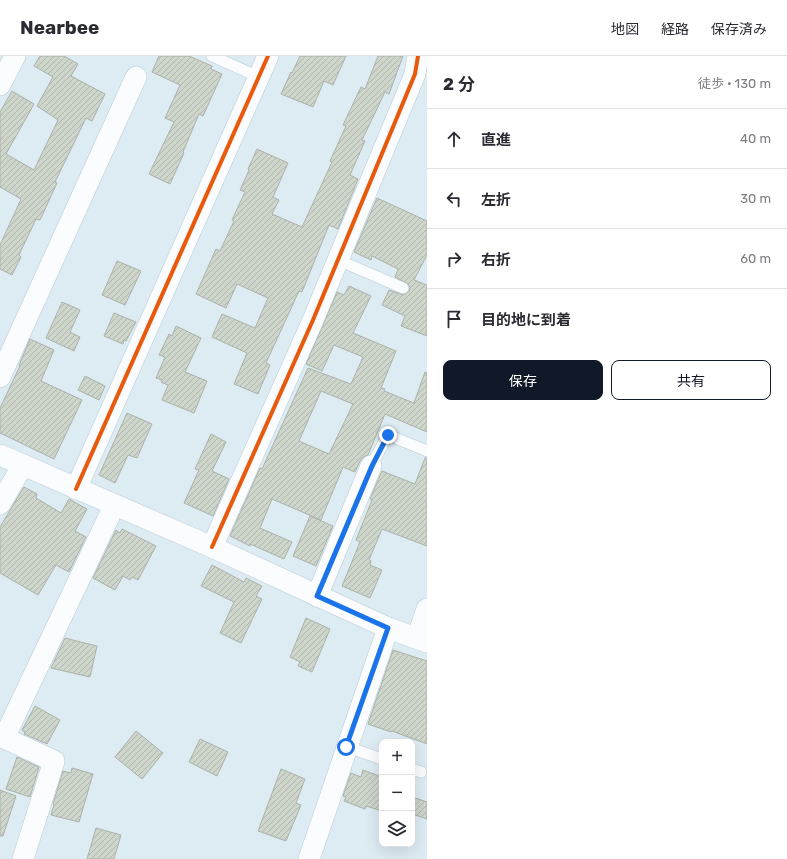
<!DOCTYPE html>
<html lang="ja">
<head>
<meta charset="utf-8">
<style>
  :root { --surface:#fff; --page:#f2f2f3; --text:#2b2b33; --muted:#7c7c81; --line:#e1e1e2; --accent:#111827 }
  body { margin:0; font-family:Rubik,"Noto Sans JP",sans-serif; background:var(--page); color:var(--text) }
  .controls { position:absolute; right:12px; bottom:12px; display:grid; overflow:hidden; border-radius:8px; box-shadow:0 4px 16px #0002 }
  .controls button { width:36px; height:36px; display:grid; place-items:center; padding:0; border:0; border-bottom:1px solid var(--line); background:var(--surface); color:var(--text); font:20px sans-serif }
  .stop { position:absolute; width:12px; height:12px; margin:-9px; border:3px solid #1a73e8; border-radius:50%; background:#fff }
  .stop.end { background:#1a73e8; border-color:#fff; box-shadow:0 1px 4px #0008 }
  .list { margin:0; padding:0; list-style:none }
  h2 { display:flex; justify-content:space-between; align-items:center; height:52px; margin:0; padding:0 16px; font-size:17px }
  h2 small { font-size:13px; font-weight:400; color:var(--muted) }
  .list li { display:grid; grid-template-columns:26px 1fr auto; gap:12px; align-items:center; box-sizing:border-box; height:60px; padding:0 16px; border-top:1px solid var(--line) }
  .list b { display:block; font-size:15px; white-space:nowrap }
  .list em { font-size:13px; font-style:normal; color:var(--muted) }
  .actions { display:flex; gap:8px; padding:12px 16px }
  .actions a { flex:1; padding:9px 0; border:1px solid var(--accent); border-radius:8px; text-align:center; font-size:14px; color:var(--accent) }
  .actions .main { background:var(--accent); color:#fff }
  .icon { flex:none; width:22px; height:22px; fill:none; stroke:currentColor; stroke-width:2; stroke-linecap:round; stroke-linejoin:round }
  .map { position:relative; flex:none; width:427px; height:803px; overflow:hidden }
  header { display:flex; align-items:center; gap:24px; box-sizing:border-box; height:56px; padding:0 20px; background:var(--surface); border-bottom:1px solid var(--line) }
  header strong { font-size:19px }
  nav { display:flex; gap:22px; margin-inline-start:auto; font-size:14px }
  main { display:flex }
  aside { flex:1; background:var(--surface) }
  .map>svg:first-child { display:block }
  .building { fill:url(#building-hatch); stroke:#abb2a9; fill-rule:evenodd }
  .lines { fill:none; stroke-linecap:round; stroke-linejoin:round }
  .lane-casing { stroke:#b6cbd5; stroke-width:12 }
  .street-casing { stroke:#b6cbd5; stroke-width:22 }
  .lane { stroke:#fafcfd; stroke-width:11 }
  .street { stroke:#fafcfd; stroke-width:21 }
  .cycleway-casing { stroke:#f7f7f7; stroke-width:6 }
  .cycleway { stroke:#e8590c; stroke-width:4 }
  .route { stroke:#1a73e8; stroke-width:5 }
</style>
</head>
<body>
<header>
<strong>Nearbee</strong>
<nav><a>地図</a><a>経路</a><a>保存済み</a></nav>
</header>
<main>
<div class="map">
<svg width="427" height="803" viewBox="0 0 427 803">
  <defs>
    <pattern id="building-hatch" width="6" height="6" patternUnits="userSpaceOnUse"><rect width="6" height="6" fill="#ced5cb"/><path d="M-1 1l2-2M0 6l6-6M5 7l2-2" fill="none" stroke="#afb7af"/></pattern>
  </defs>
  <rect width="100%" height="100%" fill="#ddebf3"/>
  <g class="building">
    <path d="M40,0H64L78,8L71,20L105,38L92,65L86,62L55,126L57,127L40,164L36,163L19,199L21,201L12,219L0,213V189L21,143L0,131V56L12,35L34,48L6,98L34,114L58,64L37,50L53,21L34,10Z"/>
    <path d="M159,0H189L212,10L211,13L222,18L203,60L199,58L183,96L184,97L170,128L149,118L174,66L165,62L180,29L152,16Z"/>
    <path d="M300,0H346L333,29L324,25L313,51L281,38L291,16L292,17Z"/>
    <path d="M378,0H403L389,38L385,36L362,84L365,85L350,119L358,123L338,173L329,169L302,236L299,235L266,307L270,309L258,338L234,328L247,297L212,281L222,258L255,272L268,242L237,228L226,252L196,238L216,193L220,195L234,165L232,164L245,136L240,134L249,114L248,113L257,93L288,107L273,141L279,144L272,158L302,171L332,106L330,105L346,70L343,69L361,31L365,33Z"/>
    <path d="M377,142L427,165V199L414,224L427,229V280L401,270L405,260L382,249L389,234L403,239L409,235L410,231L408,228L395,221L398,213L372,200L371,204L354,196Z"/>
    <path d="M117,205L141,215L125,249L102,239Z"/>
    <path d="M349,230L371,240L353,277L396,295L381,332L385,333L384,335L414,347L425,316L427,317V376L385,358L368,399L363,401L360,405L355,416L343,411L321,464L272,443L260,472L292,486L284,503L250,488V490L230,480L260,412L262,413L308,312L351,328L363,301L334,289L322,315L306,308L337,236L344,239ZM321,335L353,348L329,398L299,385Z"/>
    <path d="M62,246L80,254L70,276L80,281L74,295L46,282Z"/>
    <path d="M114,257L136,266L126,285L124,284L123,288L104,280Z"/>
    <path d="M176,270L201,282L185,316L207,325L194,357L162,344L168,329L161,326L162,324L156,322L165,301L159,299L169,278L172,280Z"/>
    <path d="M30,283L54,294L41,325L82,344L54,403L0,377V352L20,310L19,309Z"/>
    <path d="M85,320L105,330L99,344L78,334Z"/>
    <path d="M127,357L152,368L137,402L128,399L115,427L99,419Z"/>
    <path d="M211,378L226,386L212,415L229,423L213,460L184,447L199,414L195,413Z"/>
    <path d="M425,402H427V490L382,473L369,504L371,505L370,509L382,514L370,542L342,530L360,486L356,484L372,444L370,443L382,415L415,428Z"/>
    <path d="M24,431L37,438L36,442L61,457L69,443L87,453L75,475L86,481L69,516L56,509L38,539L0,517V471Z"/>
    <path d="M310,460L333,470L316,510L293,500Z"/>
    <path d="M122,473L156,490L138,524L132,521L130,524L123,520L115,534L93,522L116,474L120,477Z"/>
    <path d="M212,509L244,526L246,522L262,530L256,540L262,543L241,587L220,577L234,546L201,530Z"/>
    <path d="M306,562L330,573L312,616L298,610L300,606L290,601Z"/>
    <path d="M65,582L97,590L90,621L51,612Z"/>
    <path d="M393,594L427,605V688L392,675L391,676L368,668Z"/>
    <path d="M35,650L60,664L47,688L24,678L25,676L22,674Z"/>
    <path d="M136,675L163,697L142,723L115,701Z"/>
    <path d="M200,683L228,696L217,720L189,706Z"/>
    <path d="M17,701L39,711L30,741L6,733Z"/>
    <path d="M72,712L93,718L79,766L51,759L54,749L53,748L63,715L71,717Z"/>
    <path d="M281,713L305,723L296,747L301,749L286,785L258,775Z"/>
    <path d="M363,714L382,721V755L366,750L365,753L344,745L346,741L343,740L351,717L361,721Z"/>
    <path d="M0,734L16,740L3,780H0Z"/>
    <path d="M412,741L427,746V763L412,758Z"/>
    <path d="M96,772L121,779L114,803H87Z"/>
  </g>
  <g class="lines">
    <g class="lane-casing">
      <g id="lane">
        <path d="M212,0L259,21"/>
        <path d="M338,204L403,232"/>
        <path d="M371,410L388,379L427,395"/>
        <path d="M347,691L382,703"/>
        <path d="M412,713L421,716"/>
      </g>
    </g>
    <g class="street-casing">
      <g id="street">
        <path d="M0,29L15,0"/>
        <path d="M0,321L136,21"/>
        <path d="M0,399L212,491L388,572L427,586"/>
        <path d="M76,433L268,0"/>
        <path d="M0,448L23,409"/>
        <path d="M212,491L313,264L415,18L418,0"/>
        <path d="M317,540L371,410"/>
        <path d="M417,582L427,553"/>
        <path d="M0,680L54,705L23,803"/>
        <path d="M4,682L114,450"/>
        <path d="M309,803L388,572"/>
      </g>
    </g>
    <use href="#lane" class="lane"/>
    <use href="#street" class="street"/>
    <g class="cycleway-casing">
      <g id="cycleway">
        <path d="M76,433L268,0"/>
        <path d="M212,491L313,264L415,18L418,0"/>
      </g>
    </g>
    <use href="#cycleway" class="cycleway"/>
  </g>
  <g class="lines">
    <path class="route" d="M346,691L388,572L317,540L372,410L388,379"/>
  </g>
</svg>
<div class="controls">
<button>+</button>
<button>−</button>
<button><svg class="icon" aria-label="layers" viewBox="0 0 24 24"><path d="M12 4l9 5-9 5-9-5zM3 14l9 5 9-5"/></svg></button>
</div>
<div class="stop" style="left:346px;top:691px"></div>
<div class="stop end" style="left:388px;top:379px"></div>
</div>
<aside>
<h2>2 分<small>徒歩 · 130 m</small></h2>
<ul class="list">
<li><svg class="icon" aria-label="ahead" viewBox="0 0 24 24"><path d="M12 20V5M6 11l6-6 6 6"/></svg><div><b>直進</b></div><em>40 m</em></li>
<li><svg class="icon" aria-label="left" viewBox="0 0 24 24"><path d="M17 20v-9H6M10 6l-5 5 5 5"/></svg><div><b>左折</b></div><em>30 m</em></li>
<li><svg class="icon" aria-label="right" viewBox="0 0 24 24"><path d="M7 20v-9h11M14 6l5 5-5 5"/></svg><div><b>右折</b></div><em>60 m</em></li>
<li><svg class="icon" aria-label="arrive" viewBox="0 0 24 24"><path d="M6 21V4h12l-3 4 3 4H6"/></svg><div><b>目的地に到着</b></div></li>
</ul>
<div class="actions"><a class="main">保存</a><a>共有</a></div>
</aside>
</main>
</body>
</html>
